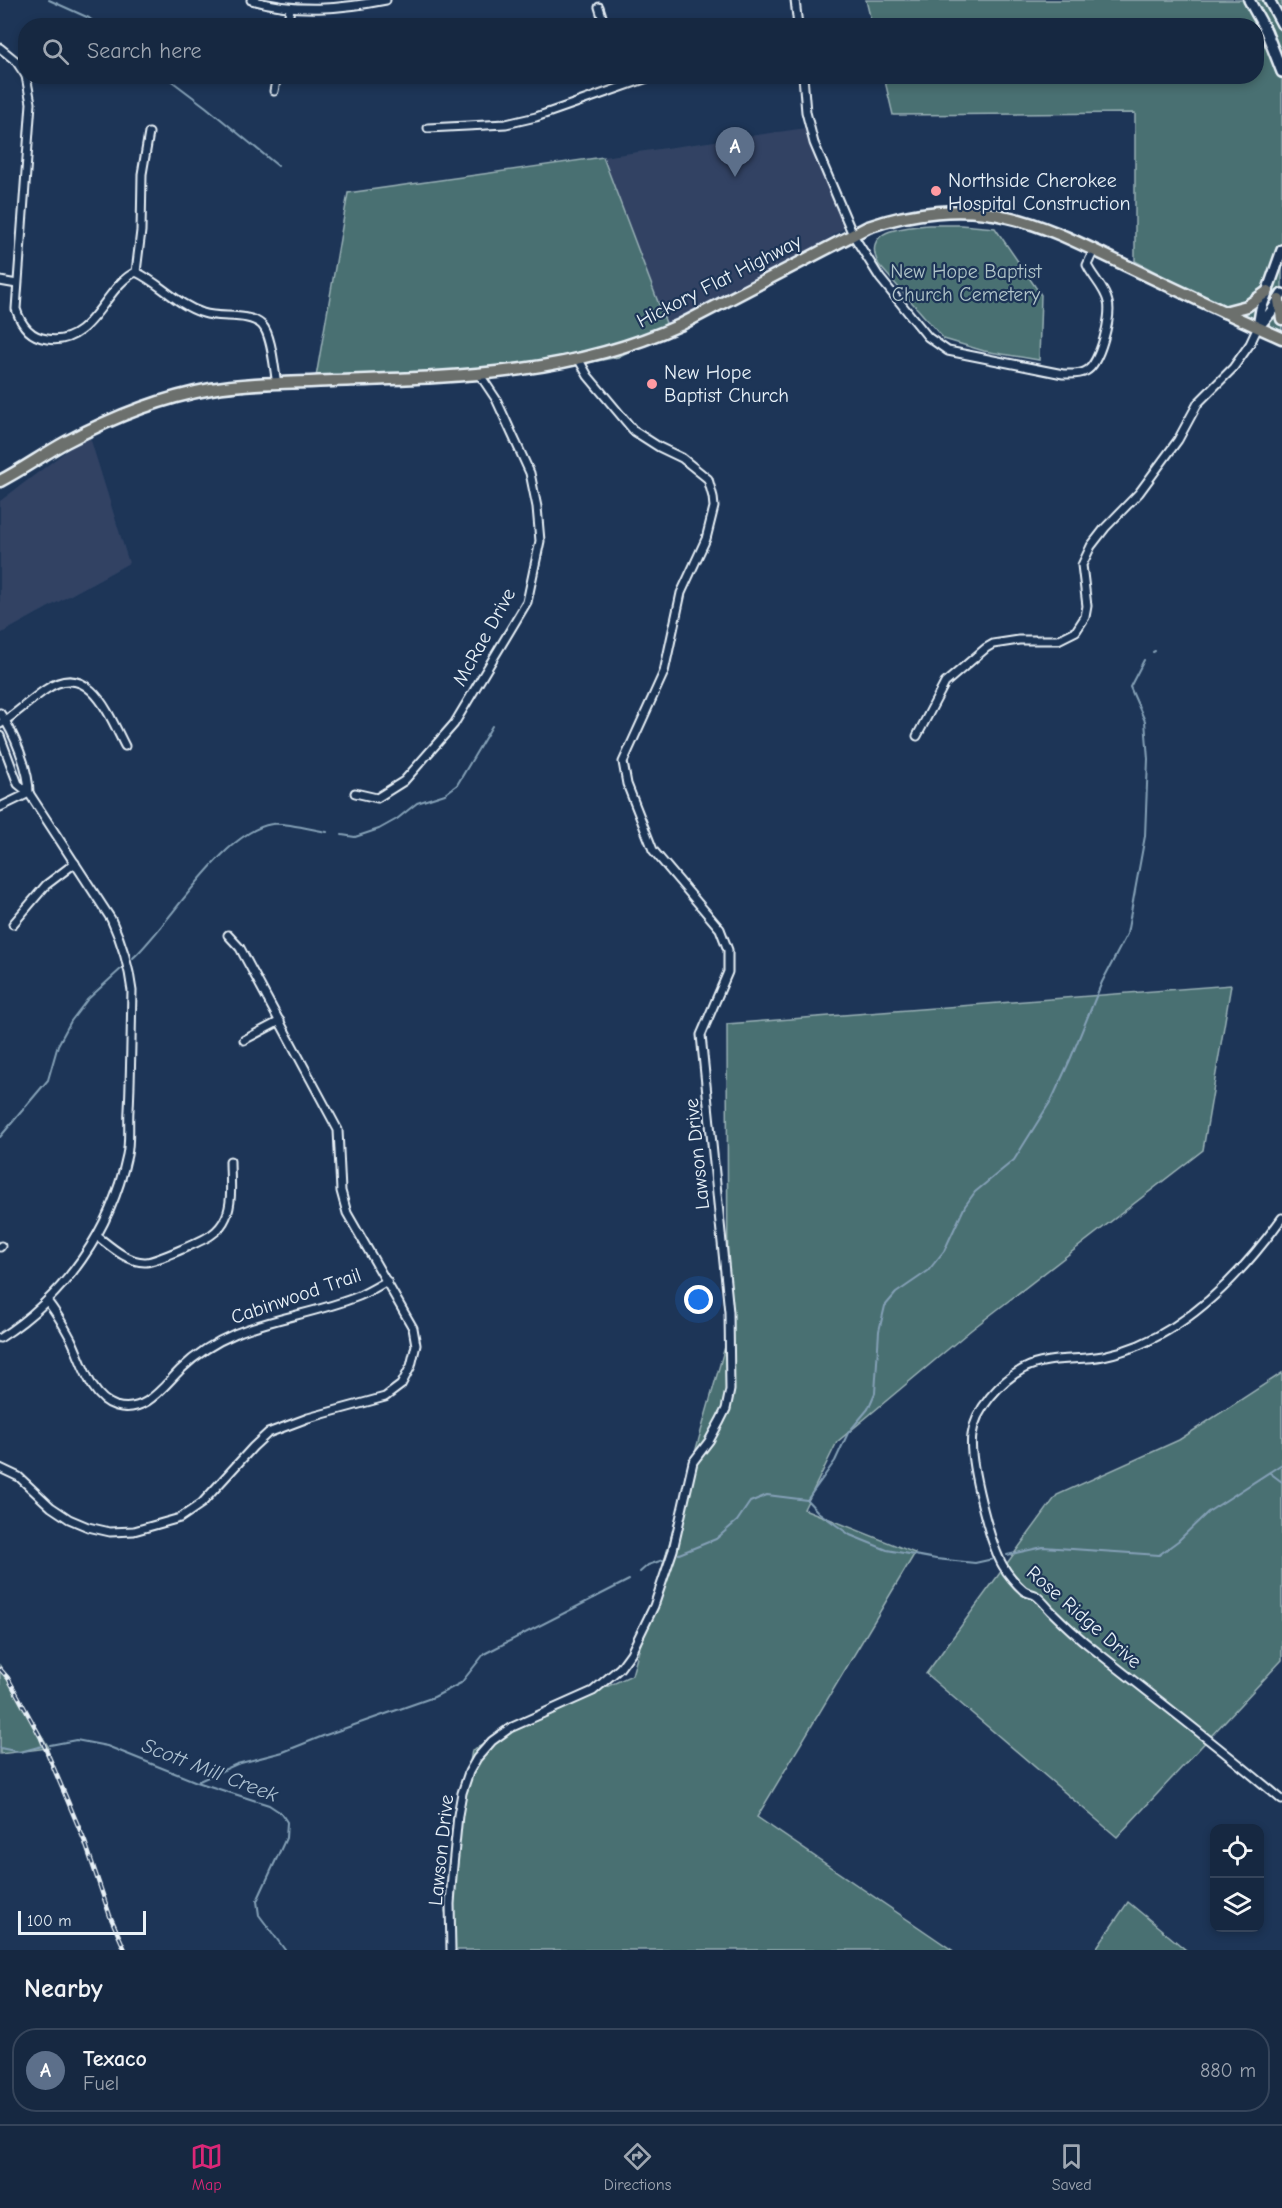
<!DOCTYPE html>
<html lang="en">
<head>
<meta charset="utf-8">
<style>
  :root { --surface:#162841; --page:#1f3048; --text:#f1f3f6; --muted:#9ea6b1; --line:#35445a; --accent:#db2777 }
  body { margin:0; font-family:"Comic Neue",sans-serif; background:var(--page); color:var(--text) }
  .controls { position:absolute; right:18px; bottom:18px; display:grid; overflow:hidden; border-radius:12px; box-shadow:0 3px 9px #0003 }
  .controls button { width:54px; height:54px; display:grid; place-items:center; padding:0; border:0; border-bottom:2px solid var(--line); background:var(--surface); color:var(--text); font:30px sans-serif }
  .scale { position:absolute; left:18px; bottom:15px; width:128px; box-sizing:border-box; padding-left:6px; border:3px solid #e8f1f8; border-top:0; font-size:16px; line-height:21px; white-space:nowrap; color:#e8f1f8; -webkit-text-stroke:4px #1d3557; paint-order:stroke }
  .you { position:absolute; left:699px; top:1300px; width:21px; height:21px; margin:-15px; border:4px solid #fff; border-radius:50%; background:#1a73e8; box-shadow:0 0 0 9px #1a73e833 }
  .badge { display:grid; place-items:center; width:39px; height:39px; border-radius:50%; background:var(--accent); color:#fff; font-size:20px; font-weight:700 }
  .pin { position:absolute; translate:-50% -50px; filter:drop-shadow(0 2px 3px #0008) }
  .pin::after { content:''; position:absolute; top:32px; width:21px; height:18px; background:inherit; clip-path:polygon(0 0,100% 0,50% 100%) }
  .list { margin:0; padding:0; list-style:none }
  h2 { display:flex; justify-content:space-between; align-items:center; height:78px; margin:0; padding:0 24px; font-size:26px }
  h2 small { font-size:20px; font-weight:400; color:var(--muted) }
  .list li { display:grid; grid-template-columns:39px 1fr auto; gap:18px; align-items:center; box-sizing:border-box; height:84px; margin:0 12px 12px; padding:0 12px; border:2px solid var(--line); border-radius:24px }
  .list b { display:block; font-size:22px; white-space:nowrap }
  .list p { margin:0; font-size:20px; white-space:nowrap; color:var(--muted) }
  .list em { font-size:20px; font-style:normal; color:var(--muted) }
  .icon { flex:none; width:33px; height:33px; fill:none; stroke:currentColor; stroke-width:2; stroke-linecap:round; stroke-linejoin:round }
  .map { position:relative; flex:none; width:1282px; height:1950px; overflow:hidden }
  .search { position:absolute; background:var(--surface); box-shadow:0 3px 9px #0003; left:18px; right:18px; top:18px; height:66px; display:flex; align-items:center; gap:15px; box-sizing:border-box; padding:0 21px; border-radius:24px; color:var(--muted); font-size:22px }
  .sheet { height:174px; background:var(--surface) }
  nav { display:flex; justify-content:space-around; align-items:center; box-sizing:border-box; height:84px; border-top:2px solid var(--line); background:var(--surface); font-size:16px; color:var(--muted) }
  nav a { display:grid; justify-items:center; gap:3px }
  nav .on { color:var(--accent) }
  .map>svg:first-child { display:block }
  .built { fill:#304264 }
  .green { fill:#496f72; stroke:#98b0b5; stroke-width:1.5 }
  .lines { fill:none; stroke-linecap:round; stroke-linejoin:round }
  .stream { stroke:#84a0b6; stroke-width:2 }
  .minor-casing { stroke:#e8f1f8; stroke-width:11 }
  .tertiary-casing { stroke:#e8f1f8; stroke-width:14 }
  .primary-casing { stroke:#e8f1f8; stroke-width:15 }
  .minor { stroke:#1d3557; stroke-width:7 }
  .tertiary { stroke:#1d3557; stroke-width:9 }
  .primary { stroke:#6c706d; stroke-width:10 }
  .rail-casing { stroke:#e8f1f8; stroke-width:4.5 }
  .rail { stroke:#1d3557; stroke-width:2; stroke-dasharray:7; stroke-linecap:butt }
  .poi-dot { fill:#ff9aa2; stroke:#1d3557; stroke-width:2 }
  .labels { text-anchor:middle; dominant-baseline:central; stroke-width:4.5; stroke-linejoin:round; paint-order:stroke }
  .poi-label { font-size:20px; fill:#e8f1f8; stroke:#1d3557; text-anchor:start }
  .park-label { font-size:20px; fill:#b0c4c9; stroke:#1d3557 }
  .street-label { font-size:20px; fill:#e8f1f8; stroke:#1d3557 }
  .water-label { font-size:21px; font-style:italic; fill:#aec2d2; stroke:#1d3557 }
</style>
</head>
<body>
<div class="map">
<svg width="1282" height="1950" viewBox="0 0 1282 1950">
  <rect width="100%" height="100%" fill="#1d3557"/>
  <filter id="ink" filterUnits="userSpaceOnUse"><feTurbulence type="fractalNoise" baseFrequency=".0167" numOctaves="2"/><feDisplacementMap in="SourceGraphic" scale="12" xChannelSelector="R" yChannelSelector="G"/><feConvolveMatrix kernelMatrix="1 2 1 2 8 2 1 2 1" color-interpolation-filters="sRGB"/></filter>
  <g filter="url(#ink)">
    <g class="built">
      <path d="M813,127L846,227L731,302L669,331L603,157Z"/>
      <path d="M89,434L129,563L0,634V501Z"/>
    </g>
    <g class="green">
      <path d="M866,0H1282V337L1258,327L1135,261V113L893,115L884,77L1256,76V26L872,25Z"/>
      <path d="M603,157L669,331L618,357L571,366L480,375L455,370L316,377L348,193Z"/>
      <path d="M929,225H961L995,228L1041,295L1039,360L984,351L944,339L879,265C860,228 904,228 929,225Z"/>
      <path d="M1231,985L1203,1150L971,1330L837,1442L804,1509L915,1553L757,1817L952,1950H455L445,1911L472,1750L632,1675L728,1336L727,1024Z"/>
      <path d="M1282,1373V1660L1117,1837L926,1674L1057,1495L1179,1440Z"/>
      <path d="M0,1666L49,1748L0,1754Z"/>
      <path d="M1128,1902L1186,1950H1095Z"/>
    </g>
    <g class="lines">
      <g class="stream">
        <path d="M49,0L89,18L99,26"/>
        <path d="M165,76L206,107L278,166"/>
        <path d="M1153,652L1155,651"/>
        <path d="M342,835L355,837L379,829L397,819L417,803L445,794L457,785L492,726"/>
        <path d="M133,958C170,924 223,831 272,824C284,822 314,830 327,832"/>
        <path d="M0,1137L48,1080L58,1045L71,1021L87,1000L122,968"/>
        <path d="M1270,1473L1282,1482"/>
        <path d="M807,1500L835,1461L848,1433L868,1409L875,1393L879,1331L885,1306L896,1293L928,1271L944,1251L965,1206L975,1192L1014,1160L1052,1099L1070,1060L1102,982L1127,934L1145,836L1148,759L1145,721L1130,687L1144,660"/>
        <path d="M679,1554L716,1539L737,1521L750,1502L767,1495L807,1500L818,1512L850,1535L887,1550L936,1559L975,1563L993,1559"/>
        <path d="M1007,1555L1043,1547L1159,1555L1178,1541L1208,1512L1282,1464"/>
        <path d="M640,1572L648,1565L663,1560"/>
        <path d="M50,1745L76,1740L107,1746L197,1782L269,1805L281,1813L287,1822L286,1838L257,1901L259,1915L285,1950"/>
        <path d="M0,1748L20,1752L42,1746"/>
        <path d="M197,1782L237,1764L283,1752L323,1736L434,1697L461,1683L484,1654L629,1580"/>
      </g>
      <g class="minor-casing">
        <g id="minor">
          <path d="M251,0C297,13 341,9 386,0"/>
          <path d="M795,0L798,26"/>
          <path d="M599,7L605,26"/>
          <path d="M287,26L290,9"/>
          <path d="M0,48L16,61L26,76"/>
          <path d="M26,76L31,103L16,309C21,325 30,337 47,339C92,347 105,285 136,272L141,231L142,174L149,133"/>
          <path d="M623,76L625,85"/>
          <path d="M803,76L806,112L814,143L853,235L880,278L928,337L948,351L1063,374C1071,374 1079,375 1086,371C1100,364 1112,316 1108,302C1105,288 1093,278 1087,265L1094,250"/>
          <path d="M274,91L277,76"/>
          <path d="M428,128L506,124L536,117L653,76"/>
          <path d="M136,272C160,283 177,305 203,313C221,319 248,312 262,325C272,335 274,369 277,384"/>
          <path d="M0,281L17,284"/>
          <path d="M0,713C14,732 29,770 29,793"/>
          <path d="M0,724C16,714 29,701 45,690C89,659 109,715 125,746"/>
          <path d="M0,736L18,784L29,793L111,919C122,943 129,965 132,991C131,1030 131,1070 129,1110C128,1124 130,1141 127,1155C111,1231 65,1296 0,1338"/>
          <path d="M917,736L945,683L986,648L993,644L1019,640H1058L1076,631L1085,617L1087,606L1082,565L1091,546L1105,528L1139,493L1178,440L1198,403L1233,368L1250,344L1258,327"/>
          <path d="M355,793L377,798L404,781L454,724L527,602L540,541L537,507L530,473L496,399L480,375"/>
          <path d="M0,807L29,793"/>
          <path d="M13,924L46,885L75,863"/>
          <path d="M244,1040L280,1021"/>
          <path d="M1282,1218C1239,1278 1178,1341 1103,1356C1078,1361 1047,1356 1023,1369C1001,1381 975,1409 972,1435C968,1459 990,1544 1003,1566C1007,1573 1016,1584 1023,1590C1026,1593 1031,1593 1035,1595C1041,1599 1046,1606 1051,1611C1064,1624 1077,1636 1091,1647C1155,1698 1220,1747 1282,1800"/>
          <path d="M97,1236C110,1246 128,1263 146,1262C157,1261 202,1241 211,1235C217,1231 223,1224 226,1217C233,1202 230,1178 230,1161"/>
          <path d="M0,1247L1,1246"/>
          <path d="M47,1301C57,1313 64,1326 71,1339C82,1361 90,1398 116,1406C145,1414 162,1388 180,1370C233,1318 295,1322 359,1296C368,1292 378,1286 387,1281"/>
          <path d="M0,1468L19,1477L51,1507L69,1519L88,1527L110,1532L134,1531L180,1518L202,1503L253,1447L268,1433L308,1418L385,1397L401,1385L411,1366L416,1345L413,1328L347,1213L341,1191L338,1130L240,948L228,935"/>
          <path d="M451,1950L450,1904L452,1876L458,1815L462,1793L469,1772L477,1758L492,1741L510,1728L593,1691L620,1668L631,1653L654,1606L673,1550L693,1462L709,1441L720,1421L726,1409L730,1390L729,1312L701,1035L728,972V950L720,929L653,850L627,784L623,762L664,672L681,593L706,539L714,507L713,497L708,479L682,458L659,447L634,431L588,376L579,360"/>
        </g>
      </g>
      <g class="tertiary-casing">
        <g id="tertiary">
          <path d="M1249,0L1266,31L1282,72"/>
          <path d="M1269,0L1282,24"/>
          <path d="M1260,325L1271,312L1282,294"/>
          <path d="M1258,327L1261,309L1282,250"/>
        </g>
      </g>
      <g class="primary-casing">
        <g id="primary">
          <path d="M1279,300L1282,319"/>
          <path d="M1224,312L1247,306L1268,291"/>
          <path d="M0,481C23,469 44,454 66,442C111,418 160,398 211,389C251,382 293,383 333,381C453,377 568,376 680,325L868,227C911,212 963,206 1007,217C1048,226 1087,247 1125,265C1177,290 1229,315 1282,338"/>
        </g>
      </g>
      <use href="#minor" class="minor"/>
      <use href="#tertiary" class="tertiary"/>
      <use href="#primary" class="primary"/>
      <g class="rail-casing">
        <path id="rail" d="M0,1669L8,1678L41,1738L85,1842L110,1916L125,1950"/>
      </g>
      <use href="#rail" class="rail"/>
    </g>
  </g>
  <g class="poi-dot">
    <circle cx="936" cy="191" r="6"/>
    <circle cx="652" cy="384" r="6"/>
  </g>
  <g class="labels">
    <g class="poi-label">
      <text x="948" y="180">Northside Cherokee<tspan x="948" dy="23">Hospital Construction</tspan></text>
      <text x="664" y="372">New Hope<tspan x="664" dy="23">Baptist Church</tspan></text>
    </g>
    <g class="park-label">
      <text x="966" y="271">New Hope Baptist<tspan x="966" dy="23">Church Cemetery</tspan></text>
    </g>
    <g class="street-label">
      <text transform="translate(719 281) rotate(-27)">Hickory Flat Highway</text>
      <text transform="translate(484 637) rotate(-61)">McRae Drive</text>
      <text transform="translate(697 1154) rotate(-96)">Lawson Drive</text>
      <text transform="translate(296 1296) rotate(-19)">Cabinwood Trail</text>
      <text transform="translate(1084 1617) rotate(41)">Rose Ridge Drive</text>
      <text transform="translate(441 1850) rotate(-84)">Lawson Drive</text>
    </g>
    <g class="water-label">
      <text transform="translate(210 1770) rotate(21)">Scott Mill Creek</text>
    </g>
  </g>
</svg>
<div class="controls">
<button><svg class="icon" aria-label="locate" viewBox="0 0 24 24"><circle cx="12" cy="12" r="6"/><path d="M12 2v4M12 18v4M2 12h4M18 12h4"/></svg></button>
<button><svg class="icon" aria-label="layers" viewBox="0 0 24 24"><path d="M12 4l9 5-9 5-9-5zM3 14l9 5 9-5"/></svg></button>
</div>
<div class="scale">100 m</div>
<div class="you"></div>
<div class="pin badge" style="left:735px;top:177px;background:#5c6f8a">A</div>
<div class="search"><svg class="icon" aria-label="search" viewBox="0 0 24 24"><circle cx="10" cy="10" r="6"/><path d="M15 15l6 6"/></svg>Search here</div>
</div>
<section class="sheet">
<h2>Nearby<small></small></h2>
<ul class="list">
<li><span class="badge" style="background:#5c6f8a">A</span><div><b>Texaco</b><p>Fuel</p></div><em>880 m</em></li>
</ul>
</section>
<nav>
<a class="on"><svg class="icon" aria-label="map" viewBox="0 0 24 24"><path d="M3 6l6-2 6 2 6-2v14l-6 2-6-2-6 2zM9 4v14M15 6v14"/></svg>Map</a>
<a><svg class="icon" aria-label="directions" viewBox="0 0 24 24"><path d="M12 3l9 9-9 9-9-9zM9 14v-3h6M13 9l2 2-2 2"/></svg>Directions</a>
<a><svg class="icon" aria-label="saved" viewBox="0 0 24 24"><path d="M7 4h10v16l-5-4-5 4z"/></svg>Saved</a>
</nav>
</body>
</html>
